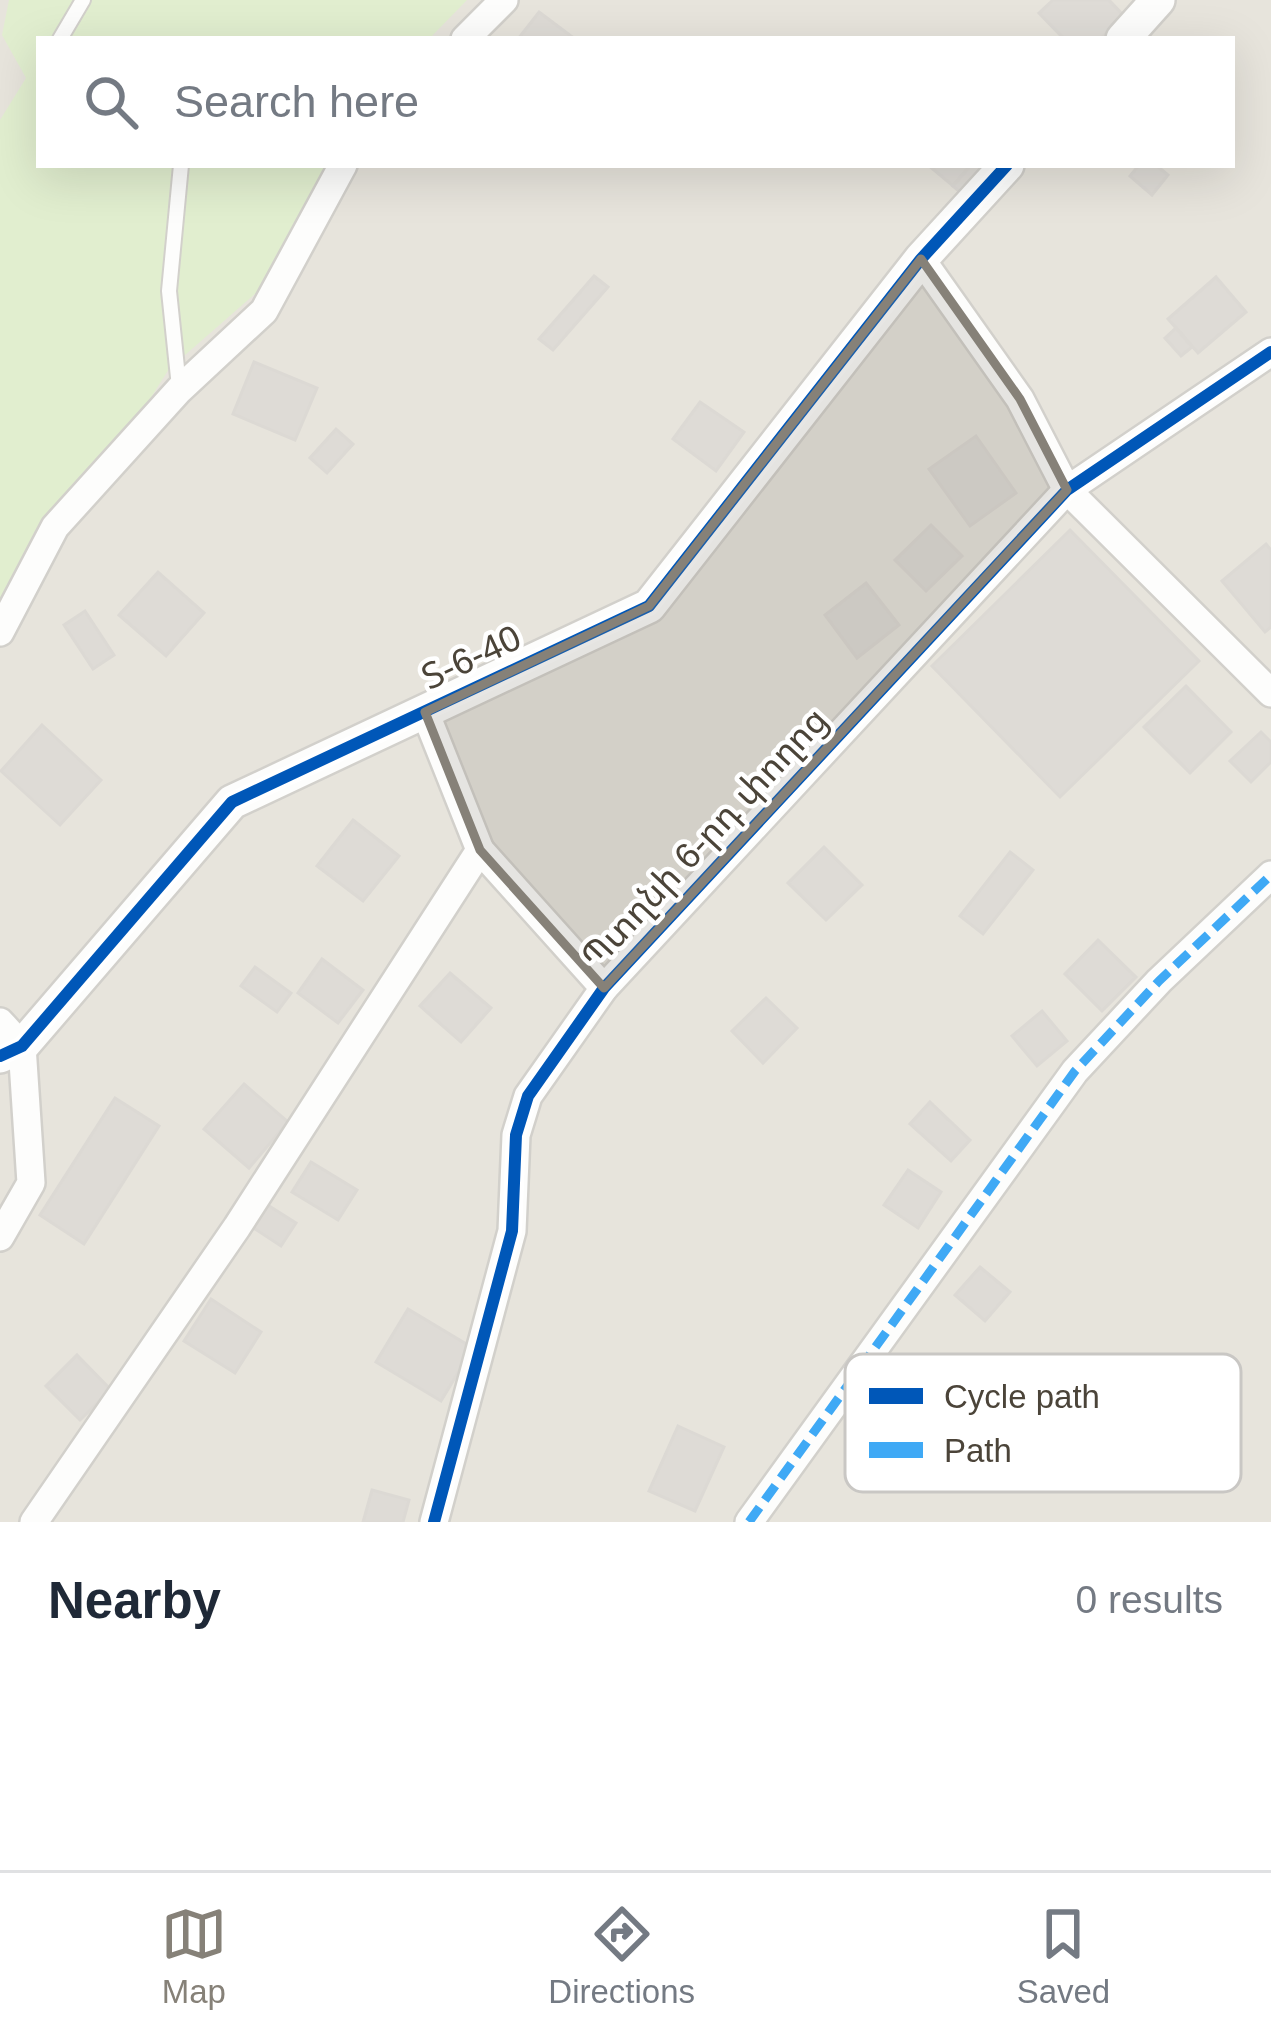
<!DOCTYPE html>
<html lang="en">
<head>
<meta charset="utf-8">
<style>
  :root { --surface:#fff; --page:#f2f2f3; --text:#1f2937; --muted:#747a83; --line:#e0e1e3; --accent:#868178 }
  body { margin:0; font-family:Helvetica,"Noto Sans Armenian",sans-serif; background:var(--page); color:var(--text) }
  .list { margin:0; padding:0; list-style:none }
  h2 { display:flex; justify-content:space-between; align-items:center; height:156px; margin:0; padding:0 48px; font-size:51px }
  h2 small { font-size:39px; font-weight:400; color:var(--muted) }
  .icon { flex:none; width:66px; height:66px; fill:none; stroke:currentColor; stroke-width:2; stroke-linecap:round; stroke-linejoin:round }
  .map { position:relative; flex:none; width:1271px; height:1522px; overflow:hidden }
  .search { position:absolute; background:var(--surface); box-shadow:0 12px 48px #0002; left:36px; right:36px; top:36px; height:132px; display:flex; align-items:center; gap:30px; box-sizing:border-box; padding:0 42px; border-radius:0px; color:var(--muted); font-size:45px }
  .sheet { height:348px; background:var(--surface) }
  nav { display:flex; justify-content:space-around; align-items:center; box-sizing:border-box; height:168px; border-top:3px solid var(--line); background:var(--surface); font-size:33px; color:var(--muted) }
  nav a { display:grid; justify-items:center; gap:6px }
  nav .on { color:var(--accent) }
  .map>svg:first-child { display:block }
  .residential { fill:#e7e4dc; fill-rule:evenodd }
  .green { fill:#e1eecf }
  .building { fill:#dedbd6; stroke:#dcd9d4; stroke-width:3 }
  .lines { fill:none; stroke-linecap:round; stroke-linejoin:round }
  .service-casing { stroke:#d2d0cb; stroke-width:18 }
  .minor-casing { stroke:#d2d0cb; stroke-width:32 }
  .tertiary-casing { stroke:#d2d0cb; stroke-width:38 }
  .service { stroke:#fdfdfc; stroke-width:14 }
  .minor { stroke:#fdfdfc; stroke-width:27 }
  .tertiary { stroke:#fdfdfc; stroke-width:33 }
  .quiet { stroke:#3fa9f5; stroke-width:9; stroke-dasharray:18 9; stroke-linecap:butt }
  .cycleway-casing { stroke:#fff; stroke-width:20 }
  .cycleway { stroke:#0057b8; stroke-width:12 }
  .marked { fill:#868178; fill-opacity:0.2; stroke:#868178; stroke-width:9; stroke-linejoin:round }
  .labels { text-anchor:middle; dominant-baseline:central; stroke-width:9; stroke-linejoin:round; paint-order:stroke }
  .street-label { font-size:36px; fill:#4b4439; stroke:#fff }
  .key { fill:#fff; stroke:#c9c7c4; stroke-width:3 }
  .key-label { font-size:33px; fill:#4b4439 }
</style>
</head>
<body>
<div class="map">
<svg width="1271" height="1522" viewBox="0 0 1271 1522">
  <rect width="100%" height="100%" fill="#f4f2ee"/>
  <path class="residential" d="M0,0H1271V1522H0ZM39,39H1232V165H39Z"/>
  <path class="green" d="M9,0H467L429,39H39V165H326L265,285L169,369L124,440L36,529L0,602V120L26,78L2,35Z"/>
  <g class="building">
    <path d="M1053,0H1109L1124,16L1100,39H1064L1039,13Z"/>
    <path d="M539,12L575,39H518Z"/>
    <path d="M928,165H971L953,186Z"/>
    <path d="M971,165L986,167L962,194L953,186Z"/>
    <path d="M1139,165H1156L1168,175L1152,195L1130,176Z"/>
    <path d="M594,276L608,287L553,350L539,339Z"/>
    <path d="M1216,277L1246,312L1198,353L1168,319Z"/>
    <path d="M1176,328L1192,347L1181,356L1165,338Z"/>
    <path d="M254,362L317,388L295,440L233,414Z"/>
    <path d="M700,402L744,432L716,471L673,439Z"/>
    <path d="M336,429L353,444L327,473L310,458Z"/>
    <path d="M976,436L1016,493L970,526L929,469Z"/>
    <path d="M931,525L962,556L926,591L895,560Z"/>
    <path d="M1070,530L1199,661L1060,797L932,666Z"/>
    <path d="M1266,544L1271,550V627L1265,632L1222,581Z"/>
    <path d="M158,572L204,613L166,656L119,615Z"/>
    <path d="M866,583L899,625L857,658L825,615Z"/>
    <path d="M85,611L114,655L93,669L64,625Z"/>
    <path d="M1186,686L1231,732L1190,773L1144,727Z"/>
    <path d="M42,725L101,780L60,825L1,771Z"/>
    <path d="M1261,732L1271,742V762L1251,782L1230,761Z"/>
    <path d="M353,820L399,856L363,901L317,866Z"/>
    <path d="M824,847L862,885L826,920L788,883Z"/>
    <path d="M1010,852L1033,870L983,934L960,916Z"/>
    <path d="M1098,940L1136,977L1102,1011L1065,974Z"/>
    <path d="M322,959L363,990L338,1023L298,993Z"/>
    <path d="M255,967L291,993L277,1012L241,986Z"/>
    <path d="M450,973L491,1008L461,1042L420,1006Z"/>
    <path d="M766,998L797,1028L763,1063L732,1031Z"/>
    <path d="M1042,1011L1067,1041L1037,1066L1012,1036Z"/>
    <path d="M244,1084L288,1122L249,1168L204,1129Z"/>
    <path d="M115,1098L159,1126L84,1244L40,1215Z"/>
    <path d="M930,1102L970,1140L951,1161L910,1124Z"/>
    <path d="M311,1162L357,1190L338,1220L292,1192Z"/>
    <path d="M908,1170L941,1192L918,1228L884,1205Z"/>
    <path d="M266,1204L296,1223L281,1246L252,1227Z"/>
    <path d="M980,1267L1010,1292L985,1321L955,1295Z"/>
    <path d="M211,1299L261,1332L235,1373L184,1341Z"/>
    <path d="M408,1309L473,1348L441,1401L376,1362Z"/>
    <path d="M77,1355L111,1390L80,1420L46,1386Z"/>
    <path d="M678,1426L724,1447L695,1511L649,1491Z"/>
    <path d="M372,1490L409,1500L403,1522H363Z"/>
  </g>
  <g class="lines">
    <g class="service-casing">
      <g id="service">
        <path d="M60,39L83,0"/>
        <path d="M179,387L169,291L181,165"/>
      </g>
    </g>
    <g class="minor-casing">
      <g id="minor">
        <path d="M465,39L504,0"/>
        <path d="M921,259L1020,399L1067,490L1271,693"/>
        <path d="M0,632L55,527L179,390L264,311L343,165"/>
        <path d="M480,850L604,988"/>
        <path d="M0,1022L22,1046L31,1183L0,1237"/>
        <path d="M34,1522L237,1227L480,850L425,712"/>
        <path d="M434,1522L512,1231L516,1135L528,1096L604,988L1067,490L1271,352"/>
        <path d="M749,1522L1075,1071L1159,981L1271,875"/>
      </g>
    </g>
    <g class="tertiary-casing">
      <g id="tertiary">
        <path d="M1123,39L1158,0"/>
        <path d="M0,1056L22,1046L232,802L649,606L921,259L1007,165"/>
      </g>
    </g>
    <use href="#service" class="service"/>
    <use href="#minor" class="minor"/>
    <use href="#tertiary" class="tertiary"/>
    <path class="quiet" d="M749,1522L1075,1071L1159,981L1271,875"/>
    <g class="cycleway-casing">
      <g id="cycleway">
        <path d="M0,1056L22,1046L232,802L649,606L921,259L1007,165"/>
        <path d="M434,1522L512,1231L516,1135L528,1096L604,988L1067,490L1271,352"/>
      </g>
    </g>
    <use href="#cycleway" class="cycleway"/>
  </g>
  <path class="marked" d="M921,259L1020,399L1067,490L604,988L480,850L425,712L649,606Z"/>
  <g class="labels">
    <g class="street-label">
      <text transform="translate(471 657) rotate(-25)">Տ-6-40</text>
      <text transform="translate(704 838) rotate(-47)">Պտղնի 6-րդ փողոց</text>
    </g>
  </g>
  <rect x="845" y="1354" width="396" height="138" rx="18" class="key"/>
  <rect x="869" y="1388" width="54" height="16" fill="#0057b8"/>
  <rect x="869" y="1442" width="54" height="16" fill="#3fa9f5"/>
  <g class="key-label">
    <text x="944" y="1408">Cycle path</text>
    <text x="944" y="1462">Path</text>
  </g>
</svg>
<div class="search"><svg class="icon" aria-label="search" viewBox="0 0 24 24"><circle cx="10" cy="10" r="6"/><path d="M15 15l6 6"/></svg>Search here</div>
</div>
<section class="sheet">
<h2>Nearby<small>0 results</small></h2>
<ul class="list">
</ul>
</section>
<nav>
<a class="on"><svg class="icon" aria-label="map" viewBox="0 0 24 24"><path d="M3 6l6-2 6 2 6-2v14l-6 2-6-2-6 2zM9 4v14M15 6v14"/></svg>Map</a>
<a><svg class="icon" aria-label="directions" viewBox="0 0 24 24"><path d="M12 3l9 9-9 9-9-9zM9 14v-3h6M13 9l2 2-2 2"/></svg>Directions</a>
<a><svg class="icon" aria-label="saved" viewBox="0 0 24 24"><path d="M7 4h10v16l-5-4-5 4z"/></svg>Saved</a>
</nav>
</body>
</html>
